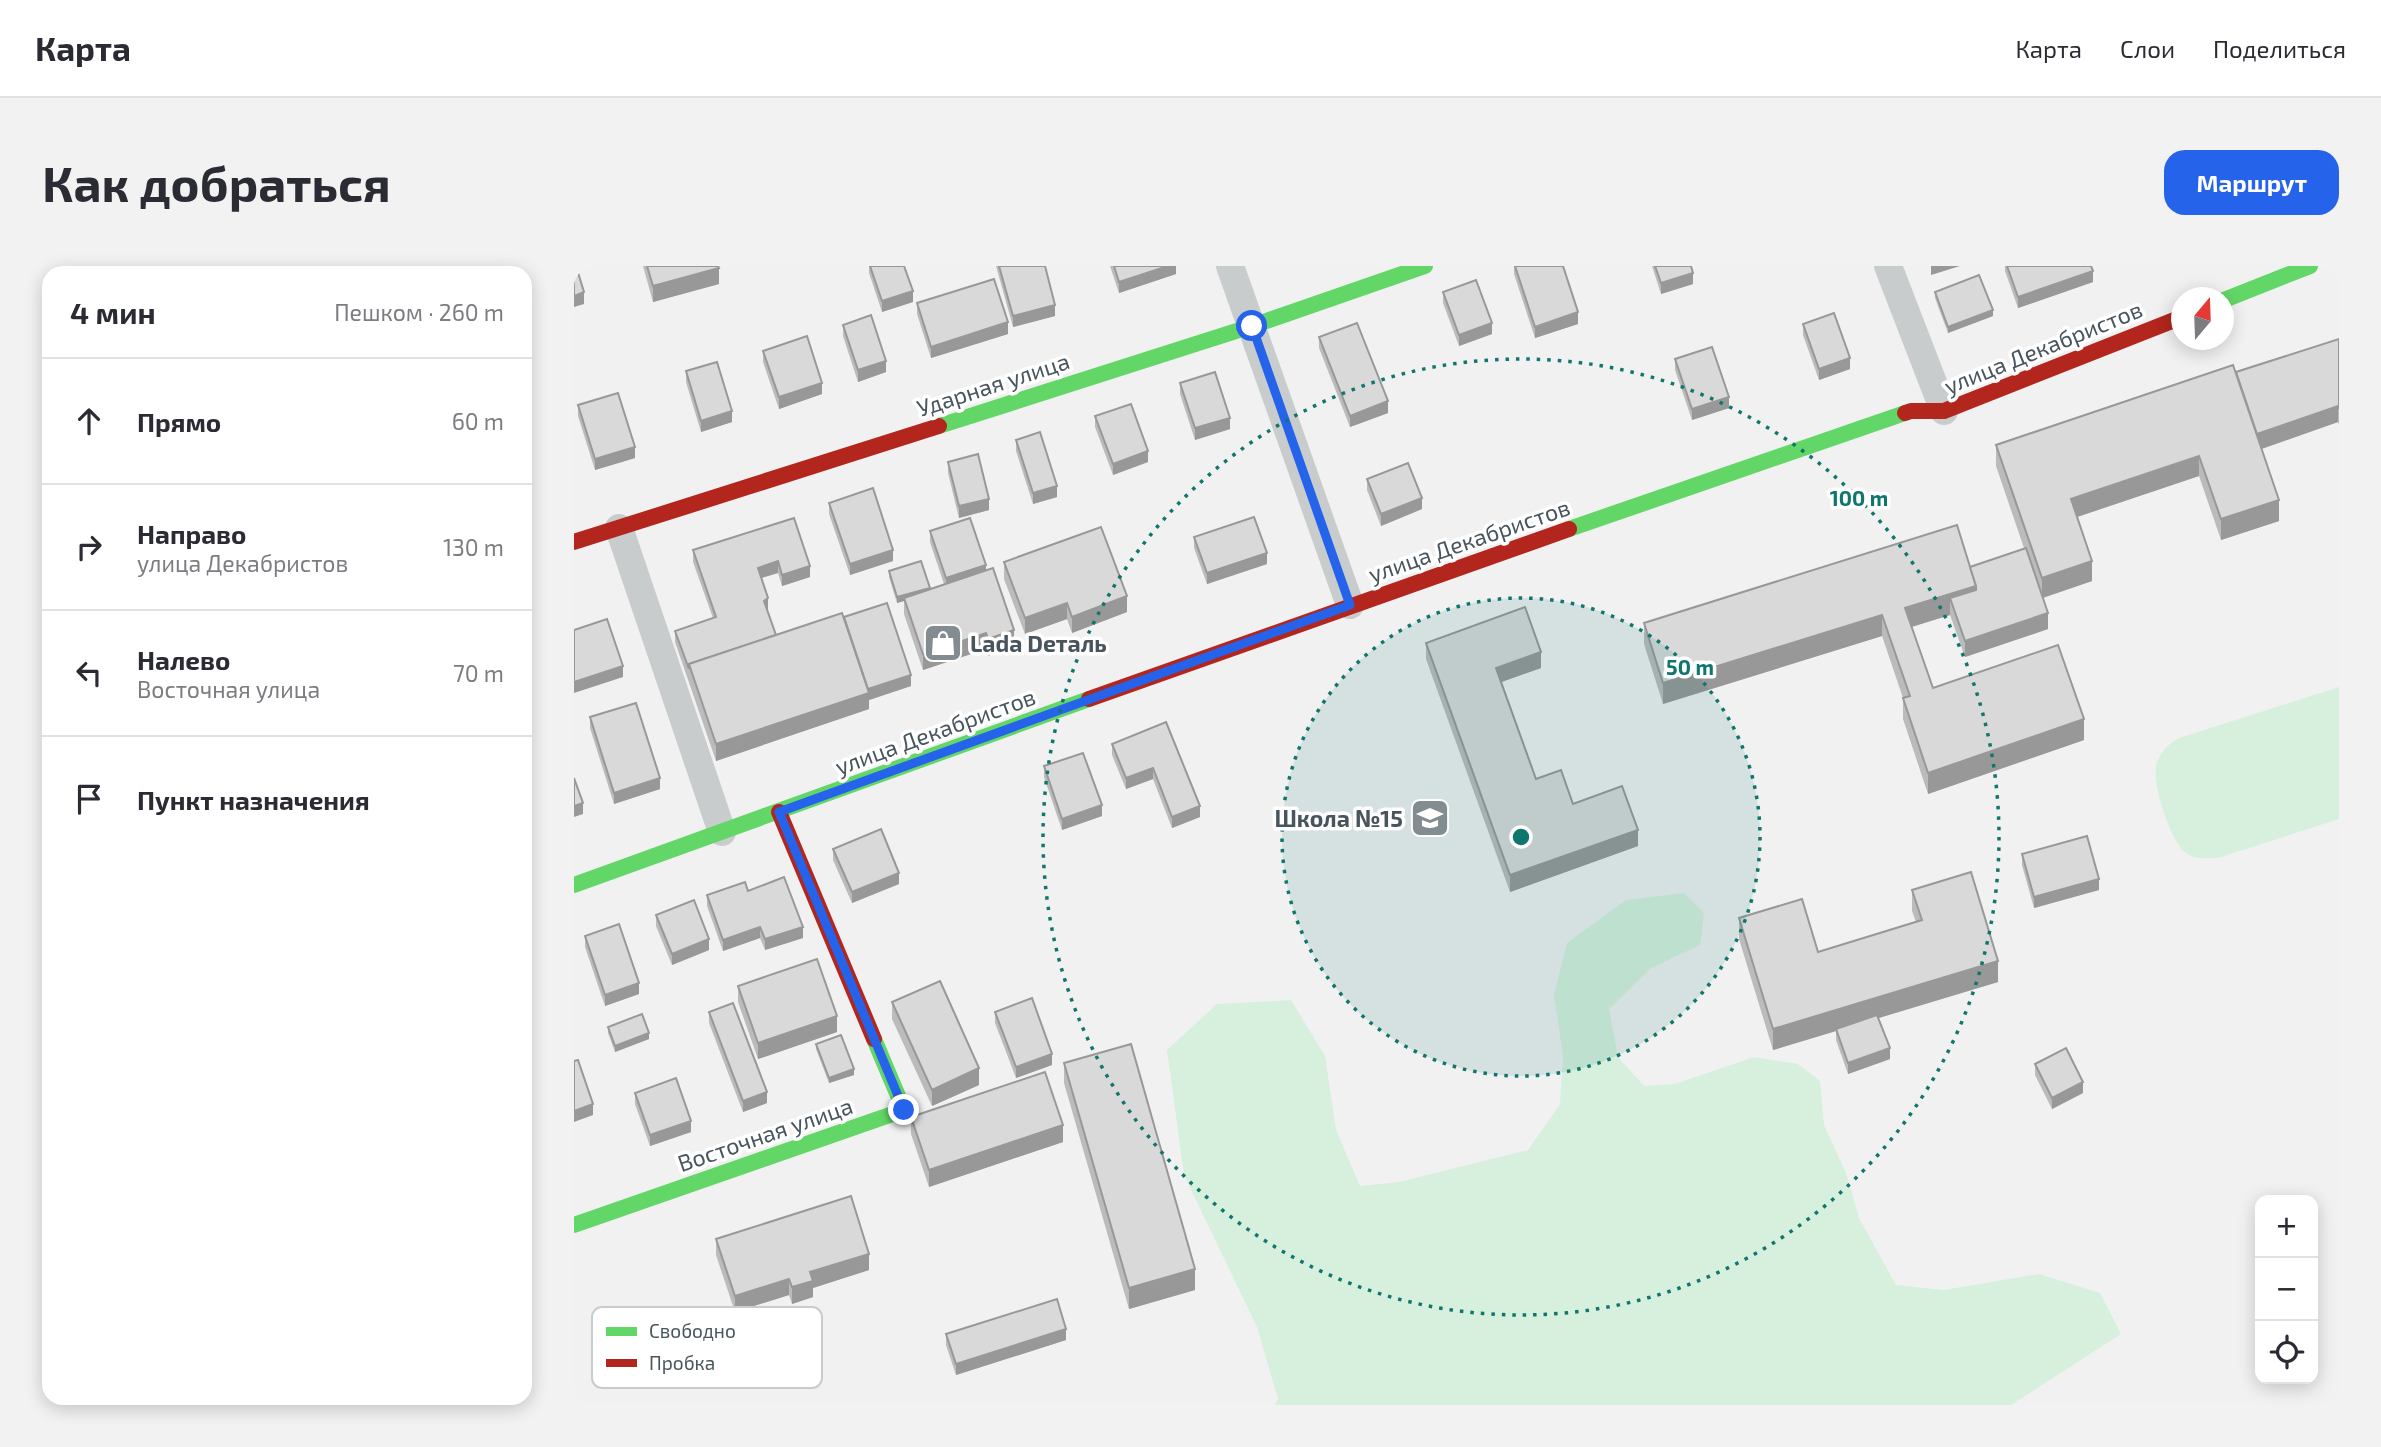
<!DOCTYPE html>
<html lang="ru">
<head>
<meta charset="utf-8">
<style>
  :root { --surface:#fff; --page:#f2f2f3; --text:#2b2b33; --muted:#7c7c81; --line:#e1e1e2; --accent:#2563eb }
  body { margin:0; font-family:"Exo 2",sans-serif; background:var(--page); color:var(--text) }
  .controls { position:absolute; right:21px; bottom:21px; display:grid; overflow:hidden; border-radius:14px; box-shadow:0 4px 18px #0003 }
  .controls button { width:63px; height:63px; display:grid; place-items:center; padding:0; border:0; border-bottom:2px solid var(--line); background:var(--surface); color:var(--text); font:35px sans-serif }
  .compass { position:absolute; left:1597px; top:21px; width:63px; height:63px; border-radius:50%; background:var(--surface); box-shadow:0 4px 18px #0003; rotate:19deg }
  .stop { position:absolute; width:21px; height:21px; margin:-16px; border:5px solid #2563eb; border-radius:50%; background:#fff }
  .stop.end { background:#2563eb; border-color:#fff; box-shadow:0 2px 7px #0008 }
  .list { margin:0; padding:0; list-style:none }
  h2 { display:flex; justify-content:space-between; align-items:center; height:91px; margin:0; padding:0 28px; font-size:30px }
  h2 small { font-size:23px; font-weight:400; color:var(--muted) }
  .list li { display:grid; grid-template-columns:46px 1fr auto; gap:21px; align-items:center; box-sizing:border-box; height:126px; padding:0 28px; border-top:2px solid var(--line) }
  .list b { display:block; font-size:26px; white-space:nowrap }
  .list p { margin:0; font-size:23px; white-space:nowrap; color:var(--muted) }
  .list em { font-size:23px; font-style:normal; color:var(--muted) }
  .icon { flex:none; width:38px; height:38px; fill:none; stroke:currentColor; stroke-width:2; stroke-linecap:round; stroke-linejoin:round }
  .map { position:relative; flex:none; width:1765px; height:1139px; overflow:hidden; border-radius:21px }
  header { display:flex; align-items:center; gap:42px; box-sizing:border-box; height:98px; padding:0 35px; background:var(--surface); border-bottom:2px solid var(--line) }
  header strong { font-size:33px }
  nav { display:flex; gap:38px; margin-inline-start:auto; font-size:24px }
  .intro { display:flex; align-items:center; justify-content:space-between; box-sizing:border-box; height:168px; padding:0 42px }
  h1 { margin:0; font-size:49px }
  .button { padding:18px 32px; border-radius:21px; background:var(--accent); color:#fff; font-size:24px; font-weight:700 }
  main { display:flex; gap:42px; padding:0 42px }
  aside { flex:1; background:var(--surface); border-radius:21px; box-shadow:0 4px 18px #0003 }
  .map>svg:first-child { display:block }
  .green { fill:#d6f0dd }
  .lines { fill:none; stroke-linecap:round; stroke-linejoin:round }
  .street { stroke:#c8cccd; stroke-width:28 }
  .fast { stroke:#63d668; stroke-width:16 }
  .jam { stroke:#b3261e; stroke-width:16 }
  .wall { fill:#bbb }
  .shaded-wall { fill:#989899 }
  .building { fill:#d9d9da; stroke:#989899; stroke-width:2 }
  .route { stroke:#2563eb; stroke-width:9 }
  .ring { fill:none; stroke:#0f766e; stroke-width:3.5; stroke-dasharray:3.5 7 }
  .labels { text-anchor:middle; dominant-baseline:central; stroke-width:7; stroke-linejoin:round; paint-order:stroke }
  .street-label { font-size:23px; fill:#48555d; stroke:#fff }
  .poi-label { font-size:23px; font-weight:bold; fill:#48555d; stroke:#fff; text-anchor:start }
  .key { fill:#fff; stroke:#c8ccce; stroke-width:2 }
  .key-label { font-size:19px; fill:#48555d }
  .centre { fill:#0f766e; stroke:#fff; stroke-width:3.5 }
  .ring-label { font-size:21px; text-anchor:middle; font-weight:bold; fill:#0f766e; stroke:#fff; stroke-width:7; stroke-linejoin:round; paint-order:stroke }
</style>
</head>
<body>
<header>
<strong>Карта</strong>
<nav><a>Карта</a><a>Слои</a><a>Поделиться</a></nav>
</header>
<div class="intro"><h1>Как добраться</h1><a class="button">Маршрут</a></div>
<main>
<aside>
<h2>4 мин<small>Пешком · 260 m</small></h2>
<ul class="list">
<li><svg class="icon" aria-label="ahead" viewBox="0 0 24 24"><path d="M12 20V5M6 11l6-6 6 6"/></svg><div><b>Прямо</b></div><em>60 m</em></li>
<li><svg class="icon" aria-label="right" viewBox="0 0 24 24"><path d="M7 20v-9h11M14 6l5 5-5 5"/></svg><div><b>Направо</b><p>улица Декабристов</p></div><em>130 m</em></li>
<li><svg class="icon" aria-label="left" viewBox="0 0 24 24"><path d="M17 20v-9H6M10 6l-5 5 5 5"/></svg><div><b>Налево</b><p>Восточная улица</p></div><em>70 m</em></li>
<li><svg class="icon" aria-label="arrive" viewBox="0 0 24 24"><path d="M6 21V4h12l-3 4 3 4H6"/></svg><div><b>Пункт назначения</b></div></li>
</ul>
</aside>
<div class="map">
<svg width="1765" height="1139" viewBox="0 0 1765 1139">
  <rect width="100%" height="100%" fill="#f1f1f1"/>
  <g class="green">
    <path d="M1765,421V553L1644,592C1633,592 1621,594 1612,587C1596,575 1576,514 1583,496C1588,484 1595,478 1605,472Z"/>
    <path d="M1110,627L1130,647L1126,679L1077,702L1035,743L1044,791L1070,820L1101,818L1180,791L1224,798L1246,815L1250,859L1272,907L1285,952L1322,1019L1370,1024L1465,1008L1526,1027L1547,1068L1437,1139H701L704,1133L683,1061L610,909L593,784L643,738L717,734L751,790L762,864L786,920L825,916L954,884L986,838L989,790L980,729L993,677L1052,634Z"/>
  </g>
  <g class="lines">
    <g class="street">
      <path d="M656,0L776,339"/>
      <path d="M1314,0L1370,145"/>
      <path d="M45,262L148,566"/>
    </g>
    <g class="fast">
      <path d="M1650,34L1736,0"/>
      <path d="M365,160L678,60L851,0"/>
      <path d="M995,263L1331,147"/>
      <path d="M0,619L515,433"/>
      <path d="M0,959L330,844L300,773"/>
    </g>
    <g class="jam">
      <path d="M1331,147L1337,145H1370L1608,51"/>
      <path d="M0,276L365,160"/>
      <path d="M515,433L995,263"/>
      <path d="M205,546L300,773"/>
    </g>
  </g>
  <g class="wall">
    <path d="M69,0H144L145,18L79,36Z"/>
    <path d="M295,0H330L339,36L308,46L295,7Z"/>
    <path d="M422,0H471L481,50L439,61Z"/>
    <path d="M536,0H602V8L545,27Z"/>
    <path d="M940,0H989L1004,58L961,72L940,8Z"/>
    <path d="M1078,0H1117L1119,18L1087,28Z"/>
    <path d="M1431,0H1517L1519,16L1444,42L1431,5Z"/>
    <path d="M869,26L918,68L885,80L869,37Z"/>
    <path d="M1361,26L1419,50L1374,67L1361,32Z"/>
    <path d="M343,37L434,68L357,92L343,48Z"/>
    <path d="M1229,58L1276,103L1245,114L1229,69Z"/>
    <path d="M269,59L312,106L284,116L269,70Z"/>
    <path d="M745,71L814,147L776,161L745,82Z"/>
    <path d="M1765,73V159L1764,156L1688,183L1705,255L1647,274L1625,210L1503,251L1518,315L1469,332L1474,363L1391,391L1376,349L1337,361L1359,422L1510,474L1354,528L1329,453V432L1308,370L1089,438L1070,378V357L1396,301L1450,282L1422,200V179L1662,106Z"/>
    <path d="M189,85L248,128L205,143L189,96Z"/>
    <path d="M1101,93L1155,142L1118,154L1101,104Z"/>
    <path d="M112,105L158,156L127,166L112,116Z"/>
    <path d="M606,117L656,163L621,174L606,128Z"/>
    <path d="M4,139L61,192L21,204L4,150Z"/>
    <path d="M521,150L574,196L539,209L521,161Z"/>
    <path d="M442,174L483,231L459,238L442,185Z"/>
    <path d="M374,196L415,244L385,252L374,207Z"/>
    <path d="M793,213L848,243L807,260L793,224Z"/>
    <path d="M255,237L319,295L276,309L255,248Z"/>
    <path d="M220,252L236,311L208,320L204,307L187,312L194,343L193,344L202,369L270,351L337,420L295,434V443L142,495L101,376V365L139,352L119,296V284Z"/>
    <path d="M356,265L412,304L440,380L414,390L412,383L349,404L330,348V335L323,337L315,311V305L356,323L370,318L356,276Z"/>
    <path d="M620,271L693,298L633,318L620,282Z"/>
    <path d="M430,296L553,346L498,367L493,353L451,368L430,313Z"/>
    <path d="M852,377L967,402L927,416L962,513L1064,580L936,626L852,393Z"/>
    <path d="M16,451L86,523L40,538L16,462Z"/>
    <path d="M592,456L626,551L598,562L579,513L552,523L538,489V478Z"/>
    <path d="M470,500L528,550L488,564L470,511Z"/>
    <path d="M259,583L325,618L278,637L259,594Z"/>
    <path d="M1448,588L1525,624L1460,642L1448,599Z"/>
    <path d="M1338,624L1424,716L1304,752L1316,793L1274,808L1262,774V765L1199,784L1165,673V652L1244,686L1342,656L1338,645Z"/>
    <path d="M174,625L229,672L191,684L186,672L149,685L133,640V629Z"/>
    <path d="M82,649L135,684L98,699L82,660Z"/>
    <path d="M11,670L65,728L31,740L11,681Z"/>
    <path d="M164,720L263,766L184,793L164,736Z"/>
    <path d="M318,736L405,819L358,840L318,753Z"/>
    <path d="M135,746L193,837L169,846L135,757Z"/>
    <path d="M421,746L478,799L442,812L421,757Z"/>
    <path d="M34,761L75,773L41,786L34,767Z"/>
    <path d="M242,778L280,809L255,817L242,783Z"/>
    <path d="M490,797L621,1024L555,1043L490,817Z"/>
    <path d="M1461,798L1509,827L1478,843L1461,809Z"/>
    <path d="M61,827L117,866L76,880L61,838Z"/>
    <path d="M337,851L489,876L355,921L337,868Z"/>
    <path d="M142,973L295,1004L239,1022V1031L218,1038L215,1029L161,1046L142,989Z"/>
    <path d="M372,1068L492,1074L382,1109L372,1079Z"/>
  </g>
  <g class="shaded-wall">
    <path d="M594,0H602V8L545,27V16Z"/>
    <path d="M1357,0H1386L1357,9Z"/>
    <path d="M145,2V18L79,36V20Z"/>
    <path d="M1519,5V16L1444,42V31Z"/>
    <path d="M1119,7V18L1087,28V17Z"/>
    <path d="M339,25V36L308,46V35Z"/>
    <path d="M10,26V38L0,41V30Z"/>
    <path d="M481,39V50L439,61V50Z"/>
    <path d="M1419,44V50L1374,67V61Z"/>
    <path d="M1004,46V58L961,72V61Z"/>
    <path d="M434,56V68L357,92V81Z"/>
    <path d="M918,57V68L885,80V69Z"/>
    <path d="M1276,92V103L1245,114V103Z"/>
    <path d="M312,95V106L284,116V104Z"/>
    <path d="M248,117V128L205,143V131Z"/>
    <path d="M1155,131V142L1118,154V143Z"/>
    <path d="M814,135V147L776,161V150Z"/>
    <path d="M1764,140V156L1681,185V169Z"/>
    <path d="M158,145V156L127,166V155Z"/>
    <path d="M656,152V163L621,174V162Z"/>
    <path d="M61,181V192L21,204V193Z"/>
    <path d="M574,185V196L539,209V198Z"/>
    <path d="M1625,190V210L1497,253V233Z"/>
    <path d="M483,220V231L459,238V227Z"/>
    <path d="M848,232V243L807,260V248Z"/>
    <path d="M415,233V244L385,252V240Z"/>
    <path d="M1705,234V255L1647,274V253Z"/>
    <path d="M319,284V295L276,309V298Z"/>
    <path d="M693,287V298L633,318V307Z"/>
    <path d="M204,295V307L184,313V302Z"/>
    <path d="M1518,295V315L1468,332V312Z"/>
    <path d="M412,299V310L372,323V312Z"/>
    <path d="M236,300V311L208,320V309Z"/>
    <path d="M1402,320V340L1376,332V349L1331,363V342Z"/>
    <path d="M356,322V327L330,332V335L323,337V331Z"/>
    <path d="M553,330V346L498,367V351Z"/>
    <path d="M194,332V343L190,346V335Z"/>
    <path d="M493,337V353L451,368V352Z"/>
    <path d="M1474,347V363L1391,391V375Z"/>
    <path d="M1308,349V370L1089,438V417Z"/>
    <path d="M440,364V380L414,390V373Z"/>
    <path d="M412,367V383L349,404V388Z"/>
    <path d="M967,386V402L922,418V402Z"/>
    <path d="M49,400V411L0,427V416Z"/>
    <path d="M337,409V420L295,434V443L142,495V478L292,424Z"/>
    <path d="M1510,453V474L1354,528V507Z"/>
    <path d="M579,502V513L552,523V512Z"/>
    <path d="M86,512V523L40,538V527Z"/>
    <path d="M9,537V548L0,551V540Z"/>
    <path d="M528,539V550L488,564V553Z"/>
    <path d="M626,540V551L598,562V551Z"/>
    <path d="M1064,564V580L936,626V609Z"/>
    <path d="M325,607V618L278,637V626Z"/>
    <path d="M1525,613V624L1460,642V631Z"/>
    <path d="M186,661V672L149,685V674Z"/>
    <path d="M229,661V672L191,684V673Z"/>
    <path d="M135,673V684L98,699V688Z"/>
    <path d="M1424,695V716L1199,784V763Z"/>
    <path d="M65,717V728L31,740V729Z"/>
    <path d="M263,750V766L184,793V777Z"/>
    <path d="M75,767V773L41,786V780Z"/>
    <path d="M1316,782V793L1274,808V797Z"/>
    <path d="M478,788V799L442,812V801Z"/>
    <path d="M405,802V819L358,840V824Z"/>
    <path d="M280,803V809L255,817V812Z"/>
    <path d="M1509,816V827L1478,843V832Z"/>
    <path d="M193,826V837L169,846V835Z"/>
    <path d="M19,838V849L0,856V845Z"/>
    <path d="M117,855V866L76,880V869Z"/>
    <path d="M489,859V876L355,921V904Z"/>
    <path d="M295,988V1004L239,1022V1031L218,1038V1021L236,1006Z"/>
    <path d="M621,1003V1024L555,1043V1022Z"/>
    <path d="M215,1013V1029L161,1046V1030Z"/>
    <path d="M492,1063V1074L382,1109V1098Z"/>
  </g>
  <g class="building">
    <path d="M0,0H2L10,26L0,30Z"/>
    <path d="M73,0H144L145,2L79,20Z"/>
    <path d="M296,0H330L339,25L308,35Z"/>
    <path d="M425,0H471L481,39L439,50Z"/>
    <path d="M540,0H594L545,16Z"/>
    <path d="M941,0H989L1004,46L961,61Z"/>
    <path d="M1081,0H1117L1119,7L1087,17Z"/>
    <path d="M1433,0H1517L1519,5L1444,31Z"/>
    <path d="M1405,9L1419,44L1374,61L1361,26Z"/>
    <path d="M420,13L434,56L357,81L343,37Z"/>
    <path d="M902,14L918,57L885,69L869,26Z"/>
    <path d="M1260,47L1276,92L1245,103L1229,58Z"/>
    <path d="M297,49L312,95L284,104L269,59Z"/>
    <path d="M783,57L814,135L776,150L745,71Z"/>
    <path d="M233,70L248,117L205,131L189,85Z"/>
    <path d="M1765,73V143L1764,140L1683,168L1662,106Z"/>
    <path d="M1138,81L1155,131L1118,143L1101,93Z"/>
    <path d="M143,96L158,145L127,155L112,105Z"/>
    <path d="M1659,99L1705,234L1647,253L1625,190L1497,233L1518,295L1468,312L1422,179Z"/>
    <path d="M641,106L656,152L621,162L606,117Z"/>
    <path d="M44,127L61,181L21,193L4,139Z"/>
    <path d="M557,138L574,185L539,198L521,150Z"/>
    <path d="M466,166L483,220L459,227L442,174Z"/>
    <path d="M404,188L415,233L385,240L374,196Z"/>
    <path d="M834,197L848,232L807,248L793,213Z"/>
    <path d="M299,222L319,284L276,298L255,237Z"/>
    <path d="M680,251L693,287L633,307L620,271Z"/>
    <path d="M220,252L236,300L208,309L204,295L184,302L194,332L190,335L202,369L115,398V403L101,365L142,351L119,284Z"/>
    <path d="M396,252L412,299L372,312L356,265Z"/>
    <path d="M1383,259L1402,320L1331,342L1359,422L1484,379L1510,453L1354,507L1329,432L1336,430L1308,349L1089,417L1070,357Z"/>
    <path d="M527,261L553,330L498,351L493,337L451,352L430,296Z"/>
    <path d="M1452,282L1474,347L1391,375L1376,332L1402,324V320L1396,301Z"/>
    <path d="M347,295L356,322L323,331L315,305Z"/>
    <path d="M419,302L440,364L414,373L412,367L349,388L330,332Z"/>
    <path d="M313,337L337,409L294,423L270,351Z"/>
    <path d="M951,341L967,386L922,402L962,513L987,504L999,538L1048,520L1064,564L936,609L852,377Z"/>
    <path d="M268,347L295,427L142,478L115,398Z"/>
    <path d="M33,353L49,400L0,416V364Z"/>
    <path d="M62,437L86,512L40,527L16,451Z"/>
    <path d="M592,456L626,540L598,551L579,502L552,512L538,478Z"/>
    <path d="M509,487L528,539L488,553L470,500Z"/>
    <path d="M0,512L9,537L0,540Z"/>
    <path d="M307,563L325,607L278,626L259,583Z"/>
    <path d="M1513,570L1525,613L1460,631L1448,588Z"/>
    <path d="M1397,606L1424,695L1199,763L1165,652L1228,633L1244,686L1348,654L1338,624Z"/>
    <path d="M210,611L229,661L191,673L186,661L149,674L133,629L171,616L174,625Z"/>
    <path d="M120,634L135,673L98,688L82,649Z"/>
    <path d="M45,658L65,717L31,729L11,670Z"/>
    <path d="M243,693L263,750L184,777L164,720Z"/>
    <path d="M366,715L405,802L358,824L318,736Z"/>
    <path d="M458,732L478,788L442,801L421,746Z"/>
    <path d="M159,737L193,826L169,835L135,746Z"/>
    <path d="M68,748L75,767L41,780L34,761Z"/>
    <path d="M1303,749L1316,782L1274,797L1262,763Z"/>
    <path d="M267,769L280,803L255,812L242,778Z"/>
    <path d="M557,778L621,1003L555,1022L490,797Z"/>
    <path d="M1492,782L1509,816L1478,832L1461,798Z"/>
    <path d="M4,794L19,838L0,845V795Z"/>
    <path d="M471,806L489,859L355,904L337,851Z"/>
    <path d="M102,812L117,855L76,869L61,827Z"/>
    <path d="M277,930L295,988L236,1006L239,1015L218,1021L215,1013L161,1030L142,973Z"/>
    <path d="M483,1033L492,1063L382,1098L372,1068Z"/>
  </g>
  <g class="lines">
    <path class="route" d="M330,844L205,546L776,339L678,60"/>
  </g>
  <circle cx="947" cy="571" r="239" fill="#0f766e" fill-opacity=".12"/>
  <g class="ring">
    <circle cx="947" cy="571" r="239"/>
    <circle cx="947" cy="571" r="478"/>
  </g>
  <defs>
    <g id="shop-square" transform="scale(2.0125)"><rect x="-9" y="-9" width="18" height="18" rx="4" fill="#838c91" stroke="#fff"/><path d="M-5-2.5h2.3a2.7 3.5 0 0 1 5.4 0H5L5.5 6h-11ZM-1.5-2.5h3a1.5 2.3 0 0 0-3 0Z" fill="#fff"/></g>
    <g id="school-square" transform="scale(2.0125)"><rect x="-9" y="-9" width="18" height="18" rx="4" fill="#838c91" stroke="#fff"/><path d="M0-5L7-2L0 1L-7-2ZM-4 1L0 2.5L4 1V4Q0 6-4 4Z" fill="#fff"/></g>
  </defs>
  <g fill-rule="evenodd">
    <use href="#shop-square" x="369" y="377"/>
    <use href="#school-square" x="856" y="552"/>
  </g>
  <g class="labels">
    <g class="street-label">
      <text transform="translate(1469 81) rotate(-22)">улица Декабристов</text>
      <text transform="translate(419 118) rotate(-18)">Ударная улица</text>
      <text transform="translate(895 274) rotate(-19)">улица Декабристов</text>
      <text transform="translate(361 465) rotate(-20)">улица Декабристов</text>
      <text transform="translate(191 868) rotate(-19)">Восточная улица</text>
    </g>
    <g class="poi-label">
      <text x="396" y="377">Lada Dеталь</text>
      <text x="829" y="552" text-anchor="end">Школа №15</text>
    </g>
  </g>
  <rect x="18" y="1041" width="230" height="81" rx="10" class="key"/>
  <rect x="32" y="1061" width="31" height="9" fill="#63d668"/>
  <rect x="32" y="1093" width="31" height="8" fill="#b3261e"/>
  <g class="key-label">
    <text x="75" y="1072">Свободно</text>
    <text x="75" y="1104">Пробка</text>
  </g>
  <circle cx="947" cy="571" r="10" class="centre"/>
  <g class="ring-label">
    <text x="1285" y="240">100 m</text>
    <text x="1116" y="409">50 m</text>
  </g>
</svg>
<div class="controls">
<button>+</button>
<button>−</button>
<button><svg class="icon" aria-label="locate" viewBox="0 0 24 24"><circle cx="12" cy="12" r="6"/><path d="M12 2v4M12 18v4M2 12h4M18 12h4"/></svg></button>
</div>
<svg class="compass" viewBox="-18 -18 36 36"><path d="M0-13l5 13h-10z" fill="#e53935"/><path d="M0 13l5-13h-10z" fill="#7c7c81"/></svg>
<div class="stop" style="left:678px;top:60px"></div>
<div class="stop end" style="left:330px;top:844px"></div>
</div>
</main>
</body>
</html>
